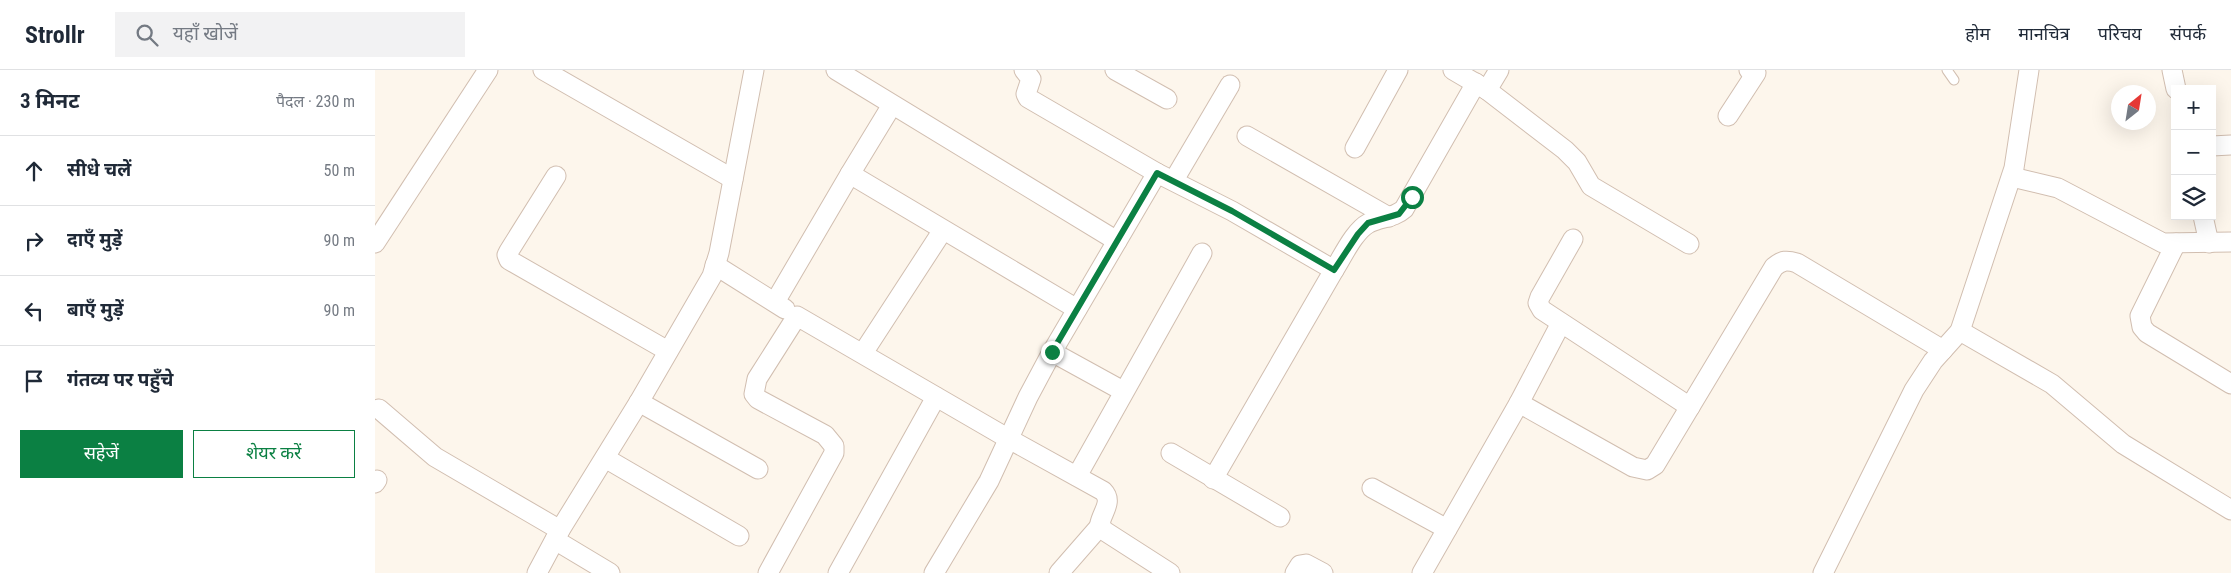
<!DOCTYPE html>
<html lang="hi">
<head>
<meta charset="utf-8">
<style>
  :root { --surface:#fff; --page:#f2f2f3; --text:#1f2937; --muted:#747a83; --line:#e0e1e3; --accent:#0b8043 }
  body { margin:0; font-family:"Roboto Condensed","Noto Sans Devanagari",sans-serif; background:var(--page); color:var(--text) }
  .controls { position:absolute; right:15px; top:15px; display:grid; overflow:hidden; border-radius:0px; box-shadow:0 5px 20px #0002 }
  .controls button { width:45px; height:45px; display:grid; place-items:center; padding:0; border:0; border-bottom:1px solid var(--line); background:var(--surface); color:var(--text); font:25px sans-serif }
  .compass { position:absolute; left:1736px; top:15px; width:45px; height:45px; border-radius:50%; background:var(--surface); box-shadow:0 5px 20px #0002; rotate:30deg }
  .stop { position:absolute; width:15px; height:15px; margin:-11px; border:4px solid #0b8043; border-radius:50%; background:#fff }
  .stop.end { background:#0b8043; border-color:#fff; box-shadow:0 1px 5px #0008 }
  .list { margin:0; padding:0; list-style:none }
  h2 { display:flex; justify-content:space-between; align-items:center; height:65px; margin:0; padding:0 20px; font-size:21px }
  h2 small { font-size:16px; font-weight:400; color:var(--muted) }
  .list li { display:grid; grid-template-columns:32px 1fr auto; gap:15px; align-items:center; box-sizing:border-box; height:70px; padding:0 20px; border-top:1px solid var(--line) }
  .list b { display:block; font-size:19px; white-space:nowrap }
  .list em { font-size:16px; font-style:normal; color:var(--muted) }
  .actions { display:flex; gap:10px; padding:15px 20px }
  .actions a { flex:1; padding:11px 0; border:1px solid var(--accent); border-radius:0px; text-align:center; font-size:18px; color:var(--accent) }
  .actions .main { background:var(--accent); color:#fff }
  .icon { flex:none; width:28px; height:28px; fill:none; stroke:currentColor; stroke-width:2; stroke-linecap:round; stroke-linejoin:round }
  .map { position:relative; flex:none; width:1856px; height:503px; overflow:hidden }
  header { display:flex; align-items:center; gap:30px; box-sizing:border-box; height:70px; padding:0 25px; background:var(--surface); border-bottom:1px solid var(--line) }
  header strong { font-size:24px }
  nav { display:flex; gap:28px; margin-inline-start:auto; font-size:18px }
  .search { width:350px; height:45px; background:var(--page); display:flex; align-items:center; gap:12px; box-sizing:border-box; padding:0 18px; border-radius:0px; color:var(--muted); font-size:19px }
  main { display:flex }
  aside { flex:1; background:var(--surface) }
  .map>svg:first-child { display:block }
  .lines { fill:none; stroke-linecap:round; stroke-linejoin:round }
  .service-casing { stroke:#d1beb0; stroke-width:11 }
  .minor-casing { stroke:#d1beb0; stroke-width:21 }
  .service { stroke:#fff; stroke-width:9 }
  .minor { stroke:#fff; stroke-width:19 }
  .route { stroke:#0b8043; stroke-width:6 }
</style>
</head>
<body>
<header>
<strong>Strollr</strong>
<div class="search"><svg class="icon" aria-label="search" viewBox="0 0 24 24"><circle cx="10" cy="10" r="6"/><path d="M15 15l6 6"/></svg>यहाँ खोजें</div>
<nav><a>होम</a><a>मानचित्र</a><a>परिचय</a><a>संपर्क</a></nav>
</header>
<main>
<aside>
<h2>3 मिनट<small>पैदल · 230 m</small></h2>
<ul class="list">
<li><svg class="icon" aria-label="ahead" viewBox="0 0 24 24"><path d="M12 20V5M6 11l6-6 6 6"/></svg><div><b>सीधे चलें</b></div><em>50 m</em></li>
<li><svg class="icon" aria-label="right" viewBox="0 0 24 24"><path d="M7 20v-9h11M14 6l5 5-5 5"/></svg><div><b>दाएँ मुड़ें</b></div><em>90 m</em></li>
<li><svg class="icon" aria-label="left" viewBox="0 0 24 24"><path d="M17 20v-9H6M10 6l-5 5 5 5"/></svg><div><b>बाएँ मुड़ें</b></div><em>90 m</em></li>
<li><svg class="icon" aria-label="arrive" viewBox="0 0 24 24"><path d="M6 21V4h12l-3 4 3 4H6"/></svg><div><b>गंतव्य पर पहुँचे</b></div></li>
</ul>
<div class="actions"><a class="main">सहेजें</a><a>शेयर करें</a></div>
</aside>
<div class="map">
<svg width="1856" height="503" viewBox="0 0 1856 503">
  <rect width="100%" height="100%" fill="#fdf6ec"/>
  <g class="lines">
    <g class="service-casing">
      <path id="service" d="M1572,0L1579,10"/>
    </g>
    <g class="minor-casing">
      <g id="minor">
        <path d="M168,0L358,109"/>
        <path d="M461,0L742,171"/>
        <path d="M740,0L792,29"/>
        <path d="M1078,0L1112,20L1190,80L1202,92L1216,116L1314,174"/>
        <path d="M1797,0L1801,19"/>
        <path d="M1112,20L1124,0"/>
        <path d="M517,35L475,104L702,239"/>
        <path d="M1353,46L1381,3L1374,0"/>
        <path d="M872,66L1014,147"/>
        <path d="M1837,76L1856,75"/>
        <path d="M980,78L1023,0"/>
        <path d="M782,103L857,141L959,200C968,186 979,161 994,153C1006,147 1019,148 1029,139L1101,13"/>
        <path d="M181,106L134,181L132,185L134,190L293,281"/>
        <path d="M1637,107L1683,118L1788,173L1856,172"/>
        <path d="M799,110L855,15"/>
        <path d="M1828,146L1834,173"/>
        <path d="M1198,169L1165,227L1163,233L1167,240L1315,337"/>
        <path d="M0,173L113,0"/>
        <path d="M1801,173L1765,246L1767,257L1772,263L1856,314"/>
        <path d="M340,195L410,239"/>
        <path d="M400,232L475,104"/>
        <path d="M1585,261L1677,314L1748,374L1856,440"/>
        <path d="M677,282L748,321"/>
        <path d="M488,283L568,160"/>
        <path d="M264,332L383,399"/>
        <path d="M1144,333L1258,397L1272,400L1280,395L1399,197C1407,190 1412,190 1422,193L1568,280"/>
        <path d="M4,339L60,387L185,460"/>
        <path d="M796,383L905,447"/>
        <path d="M230,388L364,466"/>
        <path d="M702,406L827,183"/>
        <path d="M838,409L959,200"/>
        <path d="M0,413L2,410"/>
        <path d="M997,418L1072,459"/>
        <path d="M180,470L235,503"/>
        <path d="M162,503L185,460L264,332L337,206L344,183L379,0"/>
        <path d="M393,503L459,383V376L450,365L383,329L379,324L382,309L422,246L634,369L728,421C738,431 728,441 725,453L728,460L795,503"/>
        <path d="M463,503L561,327"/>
        <path d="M559,503L614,411L653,327L677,282L782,103L653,28L651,24L656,9L649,0"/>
        <path d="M684,503L725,456"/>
        <path d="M920,503L925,495L931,494L948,503"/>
        <path d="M1047,503L1144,333L1186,253"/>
        <path d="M1448,503L1539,320L1558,291L1585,261L1639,98L1654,0"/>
      </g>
    </g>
    <use href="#service" class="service"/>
    <use href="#minor" class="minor"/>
  </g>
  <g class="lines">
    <path class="route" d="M677,282L782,103L857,141L959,200L983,164L993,153L1024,144L1037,127"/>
  </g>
</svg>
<div class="controls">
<button>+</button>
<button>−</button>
<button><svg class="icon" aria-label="layers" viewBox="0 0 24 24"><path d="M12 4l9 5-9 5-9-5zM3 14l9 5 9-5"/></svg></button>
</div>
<svg class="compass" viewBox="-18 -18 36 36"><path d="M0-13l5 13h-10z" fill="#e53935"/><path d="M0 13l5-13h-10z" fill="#747a83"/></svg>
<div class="stop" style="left:1037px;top:127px"></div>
<div class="stop end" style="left:677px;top:282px"></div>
</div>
</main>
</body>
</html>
